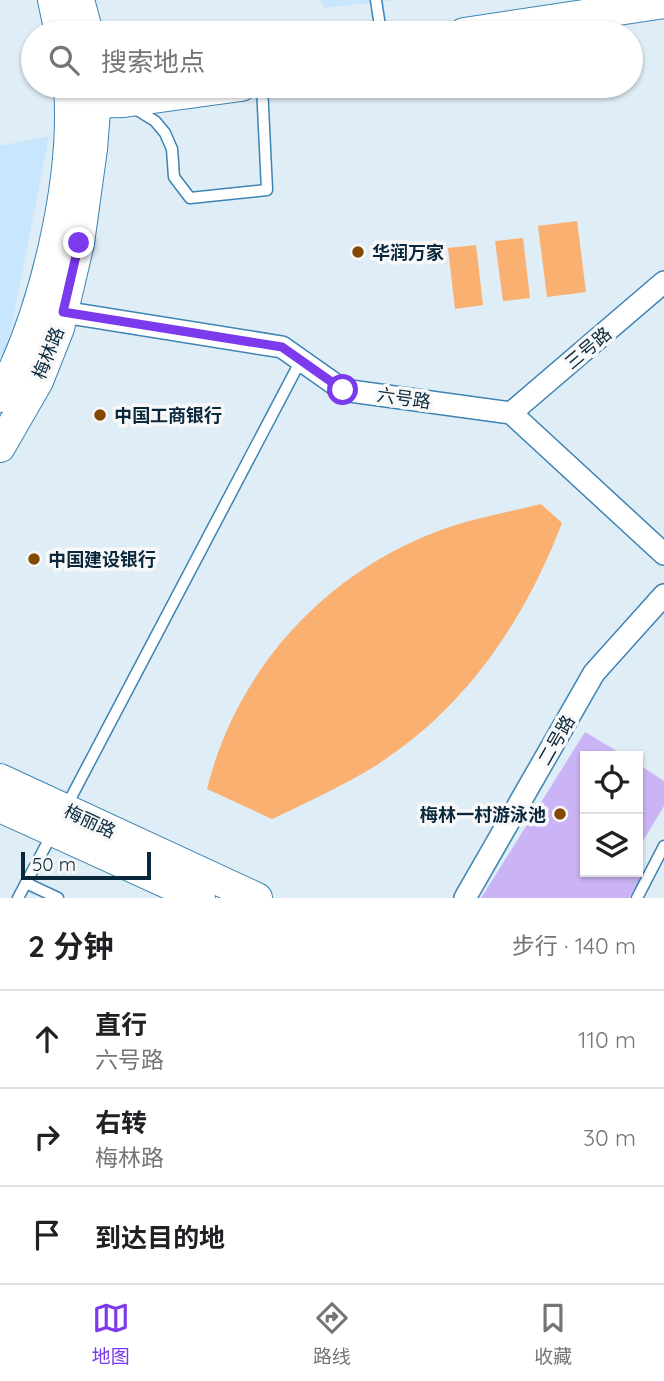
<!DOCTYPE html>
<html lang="zh">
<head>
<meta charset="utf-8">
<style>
  :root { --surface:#fff; --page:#f2f2f2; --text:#202124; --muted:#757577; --line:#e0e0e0; --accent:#7c3aed }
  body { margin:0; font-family:Quicksand,"Noto Sans SC",sans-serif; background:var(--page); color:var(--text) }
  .controls { position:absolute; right:21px; bottom:21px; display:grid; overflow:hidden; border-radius:0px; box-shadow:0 2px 5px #0004 }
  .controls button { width:63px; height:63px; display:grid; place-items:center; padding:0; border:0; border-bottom:2px solid var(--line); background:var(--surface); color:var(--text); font:35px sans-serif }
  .scale { position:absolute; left:21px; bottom:18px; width:130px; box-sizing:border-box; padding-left:7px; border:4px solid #0a283c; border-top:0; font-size:19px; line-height:24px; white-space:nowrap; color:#0a283c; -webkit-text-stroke:5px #f8f8f8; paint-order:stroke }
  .stop { position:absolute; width:21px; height:21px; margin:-16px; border:5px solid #7c3aed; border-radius:50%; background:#fff }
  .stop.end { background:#7c3aed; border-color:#fff; box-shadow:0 2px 7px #0008 }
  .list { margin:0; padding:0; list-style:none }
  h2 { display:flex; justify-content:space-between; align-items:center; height:91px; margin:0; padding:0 28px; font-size:30px }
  h2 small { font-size:23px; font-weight:400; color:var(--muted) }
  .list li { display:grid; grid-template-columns:46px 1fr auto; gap:21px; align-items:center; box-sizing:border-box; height:98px; padding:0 28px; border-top:2px solid var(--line) }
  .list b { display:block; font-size:26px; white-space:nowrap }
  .list p { margin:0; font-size:23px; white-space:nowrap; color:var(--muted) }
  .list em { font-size:23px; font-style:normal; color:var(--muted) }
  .icon { flex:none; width:38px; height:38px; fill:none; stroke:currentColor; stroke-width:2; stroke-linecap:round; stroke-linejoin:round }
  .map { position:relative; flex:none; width:664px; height:898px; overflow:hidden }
  .search { position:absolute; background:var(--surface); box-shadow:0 2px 5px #0004; left:21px; right:21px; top:21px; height:77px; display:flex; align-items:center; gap:18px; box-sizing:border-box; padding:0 24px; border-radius:38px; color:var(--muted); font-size:26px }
  .sheet { height:385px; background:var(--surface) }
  nav { display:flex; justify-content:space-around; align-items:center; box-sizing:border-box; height:98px; border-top:2px solid var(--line); background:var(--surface); font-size:19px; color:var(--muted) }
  nav a { display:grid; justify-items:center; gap:4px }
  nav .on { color:var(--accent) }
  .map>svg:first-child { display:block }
  .built { fill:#c8e6fd }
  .green { fill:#f9b070 }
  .water { fill:#cbb4f5 }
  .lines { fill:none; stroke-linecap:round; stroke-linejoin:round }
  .lane-casing { stroke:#3d84b3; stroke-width:13 }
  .street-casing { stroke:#3d84b3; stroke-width:24 }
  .secondary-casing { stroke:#3d84b3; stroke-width:32 }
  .lane { stroke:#fff; stroke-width:10 }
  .street { stroke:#fff; stroke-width:21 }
  .secondary { stroke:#fff; stroke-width:30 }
  .route { stroke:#7c3aed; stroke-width:9 }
  .poi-dot { fill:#844901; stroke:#f8f8f8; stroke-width:2.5 }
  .labels { text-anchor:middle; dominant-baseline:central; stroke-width:7; stroke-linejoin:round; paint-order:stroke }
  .poi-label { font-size:18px; font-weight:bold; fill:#0a283c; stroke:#f8f8f8; text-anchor:start }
  .street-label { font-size:18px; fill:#0a283c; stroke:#f8f8f8 }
</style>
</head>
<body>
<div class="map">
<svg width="664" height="898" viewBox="0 0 664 898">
  <rect width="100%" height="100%" fill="#dfedf7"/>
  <g class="built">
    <path d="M320,0H397L324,8Z"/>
    <path d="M49,136L3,370L0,374V146Z"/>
  </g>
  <g class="green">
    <path d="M577,221L586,292L547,297L538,226Z"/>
    <path d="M523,238L530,298L503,301L495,241Z"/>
    <path d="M476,245L483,305L455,309L448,248Z"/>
    <path d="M541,504L562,523C524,622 464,711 372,768C340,787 306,803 272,819L207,789C236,672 321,577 433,533C468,519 505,513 541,504Z"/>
  </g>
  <g class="water">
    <path d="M585,732L625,756H585V872H633L642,877L629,898H481Z"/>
    <path d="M638,764L664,781V806L638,849Z"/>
  </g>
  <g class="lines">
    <g class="lane-casing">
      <g id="lane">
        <path d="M376,0L381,33"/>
        <path d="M134,108L155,121L165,133L172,149L174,177L190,198L267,190L262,86"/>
        <path d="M66,807L301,360"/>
        <path d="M26,883L58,898"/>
        <path d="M18,898L52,834"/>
        <path d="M637,898L664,846"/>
      </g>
    </g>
    <g class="street-casing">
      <g id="street">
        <path d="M63,312L282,347L343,390L511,413L664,554"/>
        <path d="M511,413L664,282"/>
        <path d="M465,898L594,673L664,595"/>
      </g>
    </g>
    <g class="secondary-casing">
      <g id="secondary">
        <path d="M53,0L60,33"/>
        <path d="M79,0L88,33"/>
        <path d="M464,33L664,3"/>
        <path d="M78,103L124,102L241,86"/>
        <path d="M0,397C45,313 76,180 69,86"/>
        <path d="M0,447L38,381L59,328L79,243L92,149L97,86"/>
        <path d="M0,779L257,898"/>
        <path d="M0,807L200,898"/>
      </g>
    </g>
    <use href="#lane" class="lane"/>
    <use href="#street" class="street"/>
    <use href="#secondary" class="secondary"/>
  </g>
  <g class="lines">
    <path class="route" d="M79,243L63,312L282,347L343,390"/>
  </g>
  <g class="poi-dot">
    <circle cx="358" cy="252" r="7"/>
    <circle cx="100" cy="415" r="7"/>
    <circle cx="34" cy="559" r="7"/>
    <circle cx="560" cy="814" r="7"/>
  </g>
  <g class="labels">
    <g class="poi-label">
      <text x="372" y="252">华润万家</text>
      <text x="114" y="415">中国工商银行</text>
      <text x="48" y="559">中国建设银行</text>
      <text x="546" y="814" text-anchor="end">梅林一村游泳池</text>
    </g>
    <g class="street-label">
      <text transform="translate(588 348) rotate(-40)">三号路</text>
      <text transform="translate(48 353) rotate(-68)">梅林路</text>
      <text transform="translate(404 398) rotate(8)">六号路</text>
      <text transform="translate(556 740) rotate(-60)">二号路</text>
      <text transform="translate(90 821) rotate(25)">梅丽路</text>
    </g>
  </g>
</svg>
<div class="controls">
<button><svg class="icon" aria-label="locate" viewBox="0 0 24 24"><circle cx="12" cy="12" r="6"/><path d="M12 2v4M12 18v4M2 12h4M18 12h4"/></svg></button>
<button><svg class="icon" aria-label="layers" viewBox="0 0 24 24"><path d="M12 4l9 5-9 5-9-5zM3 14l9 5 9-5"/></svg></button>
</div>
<div class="scale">50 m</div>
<div class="stop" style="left:343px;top:390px"></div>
<div class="stop end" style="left:79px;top:243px"></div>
<div class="search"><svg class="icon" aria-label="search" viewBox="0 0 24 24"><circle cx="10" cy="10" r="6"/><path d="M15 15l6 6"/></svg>搜索地点</div>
</div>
<section class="sheet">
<h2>2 分钟<small>步行 · 140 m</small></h2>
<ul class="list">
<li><svg class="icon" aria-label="ahead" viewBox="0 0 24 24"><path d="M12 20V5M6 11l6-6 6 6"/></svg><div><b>直行</b><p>六号路</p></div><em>110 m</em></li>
<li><svg class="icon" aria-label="right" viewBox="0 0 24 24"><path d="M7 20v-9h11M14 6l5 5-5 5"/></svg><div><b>右转</b><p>梅林路</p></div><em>30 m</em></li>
<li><svg class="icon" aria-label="arrive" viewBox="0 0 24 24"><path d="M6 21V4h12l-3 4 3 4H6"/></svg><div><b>到达目的地</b></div></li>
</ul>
</section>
<nav>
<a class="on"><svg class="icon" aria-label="map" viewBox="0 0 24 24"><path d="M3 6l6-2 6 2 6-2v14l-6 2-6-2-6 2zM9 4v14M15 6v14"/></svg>地图</a>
<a><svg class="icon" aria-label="directions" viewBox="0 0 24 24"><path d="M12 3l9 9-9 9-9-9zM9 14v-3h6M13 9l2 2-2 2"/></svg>路线</a>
<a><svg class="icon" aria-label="saved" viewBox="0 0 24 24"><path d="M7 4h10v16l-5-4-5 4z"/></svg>收藏</a>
</nav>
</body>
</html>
